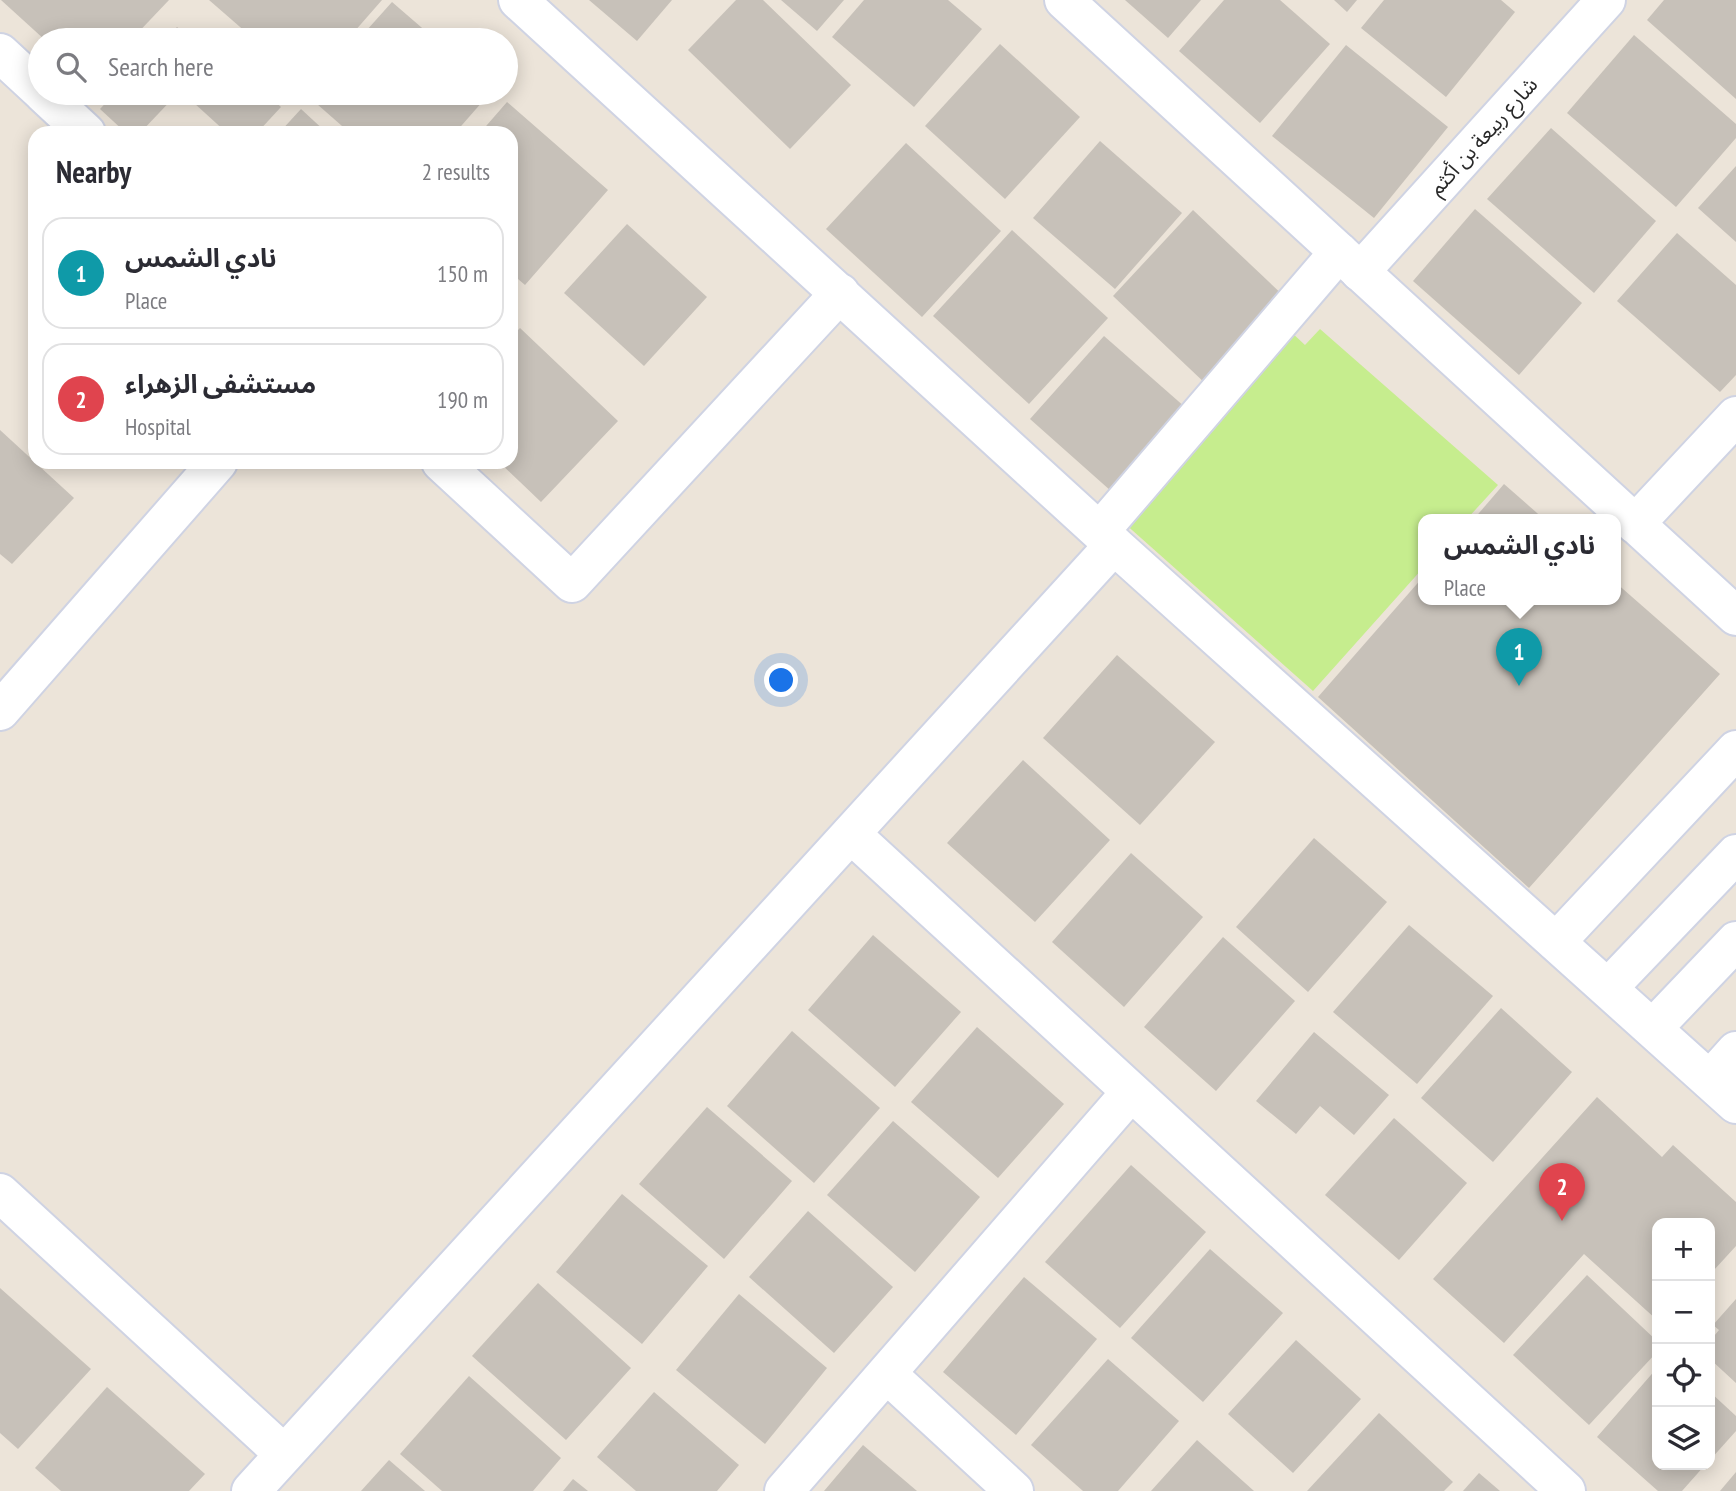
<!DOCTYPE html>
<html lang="en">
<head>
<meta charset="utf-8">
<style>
  :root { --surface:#fff; --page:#f7f7f7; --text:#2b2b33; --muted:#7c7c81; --line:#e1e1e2; --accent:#335dff }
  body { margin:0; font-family:"PT Sans Narrow","Noto Sans Arabic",sans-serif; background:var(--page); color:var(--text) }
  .controls { position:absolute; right:21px; bottom:21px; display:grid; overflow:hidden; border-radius:14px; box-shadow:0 4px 18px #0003 }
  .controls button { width:63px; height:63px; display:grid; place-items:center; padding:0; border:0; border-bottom:2px solid var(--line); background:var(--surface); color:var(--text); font:35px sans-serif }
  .you { position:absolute; left:782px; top:681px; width:24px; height:24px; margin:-18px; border:5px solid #fff; border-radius:50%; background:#1a73e8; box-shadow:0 0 0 10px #1a73e833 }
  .badge { display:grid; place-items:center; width:46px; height:46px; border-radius:50%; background:var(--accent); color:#fff; font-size:23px; font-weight:700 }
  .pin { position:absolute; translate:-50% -58px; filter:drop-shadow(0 2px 4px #0008) }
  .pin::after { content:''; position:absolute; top:37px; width:24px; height:21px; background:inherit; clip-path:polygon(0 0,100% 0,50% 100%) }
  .popup { position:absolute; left:1418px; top:514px; width:203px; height:91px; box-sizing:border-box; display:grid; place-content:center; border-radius:14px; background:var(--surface); filter:drop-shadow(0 2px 5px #0005); font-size:23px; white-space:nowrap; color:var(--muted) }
  .popup b { font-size:26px; color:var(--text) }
  .popup::after { content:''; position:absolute; left:50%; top:100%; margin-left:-14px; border:14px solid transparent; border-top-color:var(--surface) }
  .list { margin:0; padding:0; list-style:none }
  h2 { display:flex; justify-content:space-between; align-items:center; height:91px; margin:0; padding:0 28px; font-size:30px }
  h2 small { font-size:23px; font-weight:400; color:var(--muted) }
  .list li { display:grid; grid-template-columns:46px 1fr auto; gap:21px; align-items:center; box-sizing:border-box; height:112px; margin:0 14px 14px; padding:0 14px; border:2px solid var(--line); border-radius:21px }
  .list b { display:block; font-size:26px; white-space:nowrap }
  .list p { margin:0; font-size:23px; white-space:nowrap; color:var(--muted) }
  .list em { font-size:23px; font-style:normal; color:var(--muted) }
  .icon { flex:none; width:38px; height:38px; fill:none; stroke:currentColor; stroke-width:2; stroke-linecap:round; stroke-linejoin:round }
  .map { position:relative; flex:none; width:1736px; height:1491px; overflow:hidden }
  .search { position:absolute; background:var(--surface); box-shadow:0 4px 18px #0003; left:28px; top:28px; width:490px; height:77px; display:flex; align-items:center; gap:18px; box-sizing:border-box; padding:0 24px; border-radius:38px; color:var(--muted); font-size:26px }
  .panel { position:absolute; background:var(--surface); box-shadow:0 4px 18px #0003; left:28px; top:126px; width:490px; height:343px; border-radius:21px }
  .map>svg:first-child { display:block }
  .pitch { fill:#c6ed8e }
  .building { fill:#c7c1b9 }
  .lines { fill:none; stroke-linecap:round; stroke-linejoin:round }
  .minor-casing { stroke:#cfd3e3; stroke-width:42 }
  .minor { stroke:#fff; stroke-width:38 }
  .labels { text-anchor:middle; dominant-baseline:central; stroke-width:5; stroke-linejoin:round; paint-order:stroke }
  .street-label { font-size:21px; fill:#292929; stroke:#fff }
</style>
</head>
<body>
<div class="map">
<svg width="1736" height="1491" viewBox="0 0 1736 1491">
  <rect width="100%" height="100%" fill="#ece4d9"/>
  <path class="pitch" d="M1320,329L1498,485L1466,520H1423V568L1313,691L1123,522L1290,331L1305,345Z"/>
  <g class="building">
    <path d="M1,0H169L131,40H45Z"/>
    <path d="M209,0H382L347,40H255Z"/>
    <path d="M589,0H672L637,41Z"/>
    <path d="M736,0H763L851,85L790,149L688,50Z"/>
    <path d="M781,0H844L817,31Z"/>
    <path d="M864,0H948L982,29L914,107L832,37Z"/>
    <path d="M1125,0H1201L1168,38Z"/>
    <path d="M1224,0H1280L1330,44L1260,123L1179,51Z"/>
    <path d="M1334,0H1357L1347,12Z"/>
    <path d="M1384,0H1501L1515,12L1446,97L1361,28Z"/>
    <path d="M1664,0H1736V99L1647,20Z"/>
    <path d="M392,2L436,40H358Z"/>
    <path d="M177,27L191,39L198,30L209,40H164Z"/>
    <path d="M1634,35L1736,124V138L1676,207L1567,113Z"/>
    <path d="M1000,44L1080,117L1005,199L925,126Z"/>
    <path d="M1346,45L1448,127L1374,218L1272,136Z"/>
    <path d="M115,93H178L140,133H126L100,109Z"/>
    <path d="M183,93H266L281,107L257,133H227Z"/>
    <path d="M312,93H490L455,133H350L309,97Z"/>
    <path d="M507,102L608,190L525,285L511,273V133H480Z"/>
    <path d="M301,109L327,133H279Z"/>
    <path d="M1551,128L1656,221L1594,293L1487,199Z"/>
    <path d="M1100,141L1182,213L1115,289L1033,218Z"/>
    <path d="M906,143L1001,231L922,317L826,229Z"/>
    <path d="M1736,166V242L1698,208Z"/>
    <path d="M1475,209L1582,303L1519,375L1413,281Z"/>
    <path d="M1193,210L1288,300L1208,386L1113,296Z"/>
    <path d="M627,224L707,297L644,366L564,293Z"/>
    <path d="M1012,230L1108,318L1029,404L933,316Z"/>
    <path d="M1677,233L1736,285V375L1720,392L1617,301Z"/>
    <path d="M520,328L618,421L541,502L499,462H511V337Z"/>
    <path d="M1104,336L1194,415L1120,499L1030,419Z"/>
    <path d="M0,430L74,498L12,564L0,554Z"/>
    <path d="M1504,484L1545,520H1473Z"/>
    <path d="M1423,577V600H1615V582L1720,674L1529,888L1318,697Z"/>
    <path d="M1117,655L1215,742L1140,825L1043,738Z"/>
    <path d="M1023,760L1110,840L1035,922L947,843Z"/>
    <path d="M1314,838L1387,902L1308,992L1236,927Z"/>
    <path d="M1131,853L1203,917L1124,1007L1052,942Z"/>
    <path d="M1409,925L1493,996L1417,1084L1333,1012Z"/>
    <path d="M873,935L961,1012L895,1087L808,1010Z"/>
    <path d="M1223,937L1295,1001L1216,1091L1144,1027Z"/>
    <path d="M1501,1008L1572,1072L1493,1162L1421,1098Z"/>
    <path d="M977,1027L1064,1104L998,1178L911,1102Z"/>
    <path d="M792,1031L880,1108L814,1183L727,1106Z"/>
    <path d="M1314,1032L1389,1095L1354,1135L1320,1106L1296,1134L1256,1101Z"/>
    <path d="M1597,1097L1662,1157L1673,1145L1736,1202V1246L1714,1270L1710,1267V1223H1657V1320L1584,1254L1504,1343L1433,1279Z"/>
    <path d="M707,1107L792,1181L724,1259L639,1184Z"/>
    <path d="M1394,1118L1467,1183L1399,1260L1325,1195Z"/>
    <path d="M893,1121L980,1197L915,1272L827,1195Z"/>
    <path d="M1131,1165L1206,1232L1120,1328L1045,1262Z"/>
    <path d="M622,1194L708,1266L642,1344L556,1272Z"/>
    <path d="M808,1211L893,1287L834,1353L749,1277Z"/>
    <path d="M1210,1249L1283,1313L1203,1402L1131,1338Z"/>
    <path d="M1587,1275L1657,1341V1352L1589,1425L1513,1355Z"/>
    <path d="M1024,1277L1097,1339L1016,1435L943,1372Z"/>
    <path d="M538,1283L631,1368L566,1440L472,1356Z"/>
    <path d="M0,1288L91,1369L18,1449L0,1433Z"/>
    <path d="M739,1294L827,1368L765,1444L676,1370Z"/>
    <path d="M1736,1299V1383L1710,1359V1341L1719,1330L1713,1325Z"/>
    <path d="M1296,1340L1361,1399L1293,1473L1228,1414Z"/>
    <path d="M1108,1359L1179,1421L1118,1491H1083L1031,1445Z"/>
    <path d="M1657,1368V1465H1705L1682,1491H1658L1597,1437Z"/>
    <path d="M469,1376L561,1458L533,1491H442L400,1454Z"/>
    <path d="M107,1387L205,1474L189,1491H61L35,1468Z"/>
    <path d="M654,1392L739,1465L717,1491H636L597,1457Z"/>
    <path d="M1710,1392L1736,1416V1431L1710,1460Z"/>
    <path d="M1379,1413L1453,1482L1444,1491H1307Z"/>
    <path d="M1197,1440L1254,1491H1151Z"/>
    <path d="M863,1445L917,1491H824Z"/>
    <path d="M389,1460L425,1491H361Z"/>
    <path d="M1736,1472V1491H1720Z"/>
    <path d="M1479,1473L1500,1491H1463Z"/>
    <path d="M573,1479L588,1491H563Z"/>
  </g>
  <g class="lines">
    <g class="minor-casing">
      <g id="minor">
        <path d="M1064,0L1736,616"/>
        <path d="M0,53L40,90"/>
        <path d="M43,93L86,133"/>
        <path d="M1360,272L1606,0"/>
        <path d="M441,462L572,583L840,293"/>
        <path d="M1635,524L1736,416"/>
        <path d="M1100,531L1339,252"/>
        <path d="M1114,545L1736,1104"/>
        <path d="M0,711L218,462"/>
        <path d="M851,834L1566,1491"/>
        <path d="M1556,942L1736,750"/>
        <path d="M1608,988L1736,854"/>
        <path d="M1653,1028L1736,941"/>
        <path d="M1710,1080L1736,1051"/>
        <path d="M0,1193L284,1454"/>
        <path d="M887,1374L1014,1491"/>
        <path d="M251,1491L1114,545L518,0"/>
        <path d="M784,1491L1131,1092"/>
      </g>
    </g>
    <use href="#minor" class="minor"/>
  </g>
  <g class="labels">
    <g class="street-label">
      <text transform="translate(1483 136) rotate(-48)">شارع ربيعة بن أكثم</text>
    </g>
  </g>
</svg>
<div class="controls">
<button>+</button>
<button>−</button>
<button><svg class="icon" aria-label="locate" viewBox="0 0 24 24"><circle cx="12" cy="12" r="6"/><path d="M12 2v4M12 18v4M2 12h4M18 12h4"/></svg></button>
<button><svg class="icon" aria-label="layers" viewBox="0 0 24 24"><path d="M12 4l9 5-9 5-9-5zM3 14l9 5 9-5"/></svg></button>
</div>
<div class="you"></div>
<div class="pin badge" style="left:1519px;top:686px;background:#0f9aa8">1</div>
<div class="popup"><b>نادي الشمس</b>Place</div>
<div class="pin badge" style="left:1562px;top:1221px;background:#e0444e">2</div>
<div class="search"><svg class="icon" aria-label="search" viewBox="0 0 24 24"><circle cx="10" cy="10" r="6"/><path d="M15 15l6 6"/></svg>Search here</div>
<section class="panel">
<h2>Nearby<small>2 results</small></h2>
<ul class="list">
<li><span class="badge" style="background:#0f9aa8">1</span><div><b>نادي الشمس</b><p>Place</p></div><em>150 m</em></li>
<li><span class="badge" style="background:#e0444e">2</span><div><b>مستشفى الزهراء</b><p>Hospital</p></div><em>190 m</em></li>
</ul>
</section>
</div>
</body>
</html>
